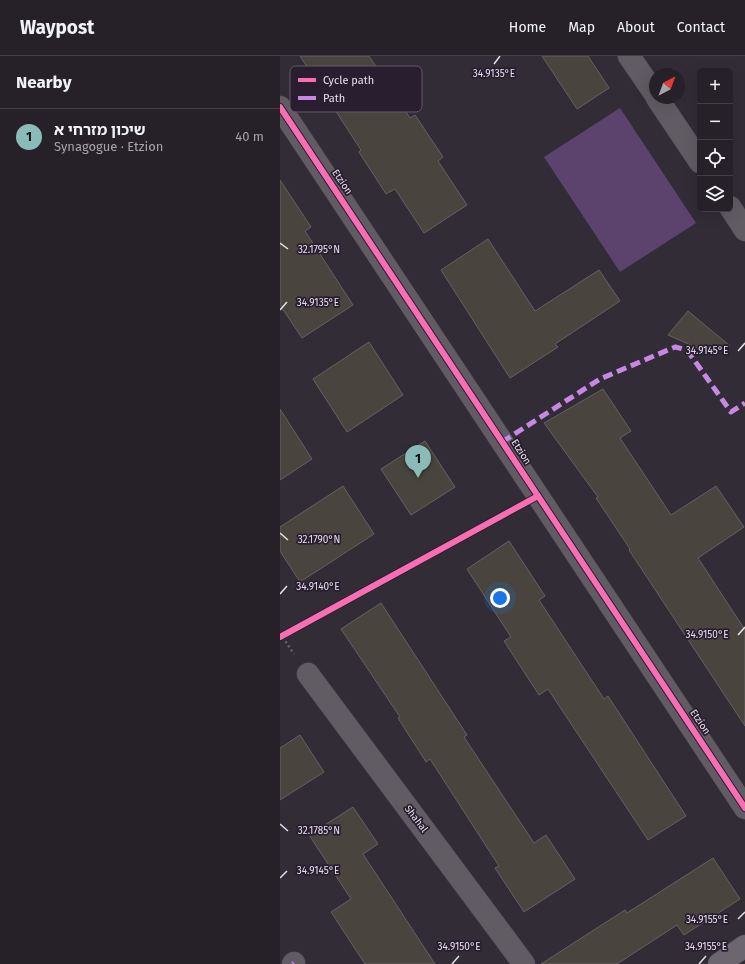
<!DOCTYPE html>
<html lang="en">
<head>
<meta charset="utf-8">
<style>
  :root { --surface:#262129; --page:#2e2931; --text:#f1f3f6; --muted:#a4a3a8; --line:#423e46; --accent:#8bbbb9 }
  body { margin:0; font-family:"Fira Sans","Noto Sans Hebrew",sans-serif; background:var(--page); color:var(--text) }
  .controls { position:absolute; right:12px; top:12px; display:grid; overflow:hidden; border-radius:6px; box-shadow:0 4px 16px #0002 }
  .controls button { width:36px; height:36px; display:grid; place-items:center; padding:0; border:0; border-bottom:1px solid var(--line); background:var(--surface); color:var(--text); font:20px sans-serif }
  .compass { position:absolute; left:369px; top:12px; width:36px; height:36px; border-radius:50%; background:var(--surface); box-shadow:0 4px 16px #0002; rotate:41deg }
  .you { position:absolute; left:220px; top:542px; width:14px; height:14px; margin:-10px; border:3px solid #fff; border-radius:50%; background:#1a73e8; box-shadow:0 0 0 6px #1a73e833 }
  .badge { display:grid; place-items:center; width:26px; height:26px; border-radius:50%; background:var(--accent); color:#111; font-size:13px; font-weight:700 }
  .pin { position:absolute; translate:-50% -33px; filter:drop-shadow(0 1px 2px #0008) }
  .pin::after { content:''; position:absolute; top:21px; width:14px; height:12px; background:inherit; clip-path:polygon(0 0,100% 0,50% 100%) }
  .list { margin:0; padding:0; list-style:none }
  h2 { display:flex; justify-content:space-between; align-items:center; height:52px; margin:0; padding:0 16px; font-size:17px }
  h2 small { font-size:13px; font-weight:400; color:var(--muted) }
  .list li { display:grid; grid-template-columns:26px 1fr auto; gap:12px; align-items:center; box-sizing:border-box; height:56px; padding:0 16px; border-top:1px solid var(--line) }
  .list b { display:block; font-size:15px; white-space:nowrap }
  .list p { margin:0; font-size:13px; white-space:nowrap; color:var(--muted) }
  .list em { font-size:13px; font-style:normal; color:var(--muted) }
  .icon { flex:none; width:22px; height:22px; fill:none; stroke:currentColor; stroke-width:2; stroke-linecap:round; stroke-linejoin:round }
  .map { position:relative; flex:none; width:465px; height:908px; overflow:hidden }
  header { display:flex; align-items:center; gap:24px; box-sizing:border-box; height:56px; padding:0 20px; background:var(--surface); border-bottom:1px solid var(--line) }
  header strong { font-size:19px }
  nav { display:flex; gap:22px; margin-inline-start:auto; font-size:14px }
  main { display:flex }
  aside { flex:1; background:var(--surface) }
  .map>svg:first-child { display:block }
  .green { fill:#5b436e }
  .building { fill:#49453e; stroke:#646161 }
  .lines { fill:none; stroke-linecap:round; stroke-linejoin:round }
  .street-casing { stroke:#4e4a53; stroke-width:23 }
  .secondary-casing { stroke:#4e4a53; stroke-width:23 }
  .path { stroke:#68636b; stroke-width:2.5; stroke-dasharray:2 3; stroke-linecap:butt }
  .street { stroke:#615c64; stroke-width:22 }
  .secondary { stroke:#6b6670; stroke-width:22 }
  .quiet { stroke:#c787e3; stroke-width:5; stroke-dasharray:10 5; stroke-linecap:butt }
  .cycleway-casing { stroke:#281e30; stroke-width:8 }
  .cycleway { stroke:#f96db3; stroke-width:6 }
  .ticks { fill:none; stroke:#e4deea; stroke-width:1.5 }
  .labels { text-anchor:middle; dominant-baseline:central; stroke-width:3.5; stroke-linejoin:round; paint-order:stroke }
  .street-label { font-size:10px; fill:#e4deea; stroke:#281e30 }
  .key { fill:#281e30; stroke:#605868; stroke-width:1 }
  .key-label { font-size:11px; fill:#e4deea }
  .ticks-label { font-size:10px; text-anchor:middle; fill:#e4deea; stroke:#281e30; stroke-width:3.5; stroke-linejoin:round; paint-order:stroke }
</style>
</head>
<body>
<header>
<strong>Waypost</strong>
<nav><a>Home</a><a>Map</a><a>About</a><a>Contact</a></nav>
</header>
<main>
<aside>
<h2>Nearby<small></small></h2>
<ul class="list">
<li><span class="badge">1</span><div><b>שיכון מזרחי א</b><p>Synagogue · Etzion</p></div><em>40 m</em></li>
</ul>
</aside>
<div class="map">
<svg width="465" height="908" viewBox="0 0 465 908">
  <rect width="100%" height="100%" fill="#322c37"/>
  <path class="green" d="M340,52L416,167L340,216L264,101Z"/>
  <g class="building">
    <path d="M20,0H89L130,62L135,59L163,101L158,105L187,149L144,177L115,133L106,138L79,96L81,94Z"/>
    <path d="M262,0H308L329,32L297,53Z"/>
    <path d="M0,124L31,171L25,175L73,249L22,282L0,249Z"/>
    <path d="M208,183L255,255L319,214L340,245L275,288L278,291L230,322L161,214Z"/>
    <path d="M408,255L450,290L422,294L388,279Z"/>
    <path d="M89,286L123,339L67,376L33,323Z"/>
    <path d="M323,333L351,375L340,382L391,459L436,430L464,471L418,502L465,574V670L349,494L350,493L316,442L318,441L264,367Z"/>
    <path d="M0,353L32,403L0,424Z"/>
    <path d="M145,385L175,431L131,459L101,413Z"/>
    <path d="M63,430L94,478L20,526L0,495V471Z"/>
    <path d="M229,485L265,540L259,544L324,643L328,640L406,760L368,784L268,633L259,639L224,585L231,581L187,513Z"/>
    <path d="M101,547L187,679L184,681L254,787L266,779L295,823L244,856L215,812L219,810L150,703L146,706L118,662L120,661L61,573Z"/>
    <path d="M20,679L44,716L0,744V692Z"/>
    <path d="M73,751L98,788L83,798L155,908H85L51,856L71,843L29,779Z"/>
    <path d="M433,802L460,843L404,879L397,869L337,908H261L345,854L347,857Z"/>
  </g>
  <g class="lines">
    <g class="street-casing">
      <g id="street">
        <path d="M349,0L375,38"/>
        <path d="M377,42L420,106"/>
        <path d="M0,51L465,752"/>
        <path d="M450,151L465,174"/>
        <path d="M28,618L244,908"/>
        <path d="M13,908L14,907"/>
      </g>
    </g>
    <g class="secondary-casing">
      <path id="secondary" d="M439,908L465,890"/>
    </g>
    <path class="path" d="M0,577L14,598"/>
    <use href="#street" class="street"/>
    <use href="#secondary" class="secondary"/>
    <g class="quiet">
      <path d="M222,386L320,323L395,291L407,294L451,356L465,347"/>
      <path d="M13,908L14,907"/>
    </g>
    <g class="cycleway-casing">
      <g id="cycleway">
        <path d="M0,51L465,752"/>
        <path d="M0,581L258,440"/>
      </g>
    </g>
    <use href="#cycleway" class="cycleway"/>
  </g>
  <path class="ticks" d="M214,8L220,0M0,187L8,193M0,254L7,246M458,295L465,287M0,477L8,484M0,538L7,530M458,579L465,571M0,768L8,775M0,822L7,815M458,863L465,856M172,908L179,900M419,908L426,900"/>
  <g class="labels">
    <g class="street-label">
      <text transform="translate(62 126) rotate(56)">Etzion</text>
      <text transform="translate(241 396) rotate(57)">Etzion</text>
      <text transform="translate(420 666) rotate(56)">Etzion</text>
      <text transform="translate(136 763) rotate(53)">Shahal</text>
    </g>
  </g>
  <rect x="10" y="10" width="132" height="46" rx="6" class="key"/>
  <rect x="18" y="22" width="18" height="4" fill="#f96db3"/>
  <rect x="18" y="40" width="18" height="4" fill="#c787e3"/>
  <g class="key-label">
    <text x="43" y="28">Cycle path</text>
    <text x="43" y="46">Path</text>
  </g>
  <g class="ticks-label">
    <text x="214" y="21">34.9135°E</text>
    <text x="39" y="197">32.1795°N</text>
    <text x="38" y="250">34.9135°E</text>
    <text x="427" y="298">34.9145°E</text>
    <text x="39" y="487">32.1790°N</text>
    <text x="38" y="534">34.9140°E</text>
    <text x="427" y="582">34.9150°E</text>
    <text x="39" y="778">32.1785°N</text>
    <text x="38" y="818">34.9145°E</text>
    <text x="427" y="867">34.9155°E</text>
    <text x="179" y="894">34.9150°E</text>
    <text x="426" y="894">34.9155°E</text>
  </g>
</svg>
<div class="controls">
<button>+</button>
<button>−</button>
<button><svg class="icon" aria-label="locate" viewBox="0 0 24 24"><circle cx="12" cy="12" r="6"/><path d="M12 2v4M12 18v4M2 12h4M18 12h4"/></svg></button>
<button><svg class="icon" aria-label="layers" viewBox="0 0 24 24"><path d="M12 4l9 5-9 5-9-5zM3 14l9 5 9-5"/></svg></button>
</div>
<svg class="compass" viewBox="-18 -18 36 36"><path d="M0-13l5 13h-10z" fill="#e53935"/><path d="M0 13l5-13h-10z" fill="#a4a3a8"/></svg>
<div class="you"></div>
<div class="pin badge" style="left:138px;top:422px">1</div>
</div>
</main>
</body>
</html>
